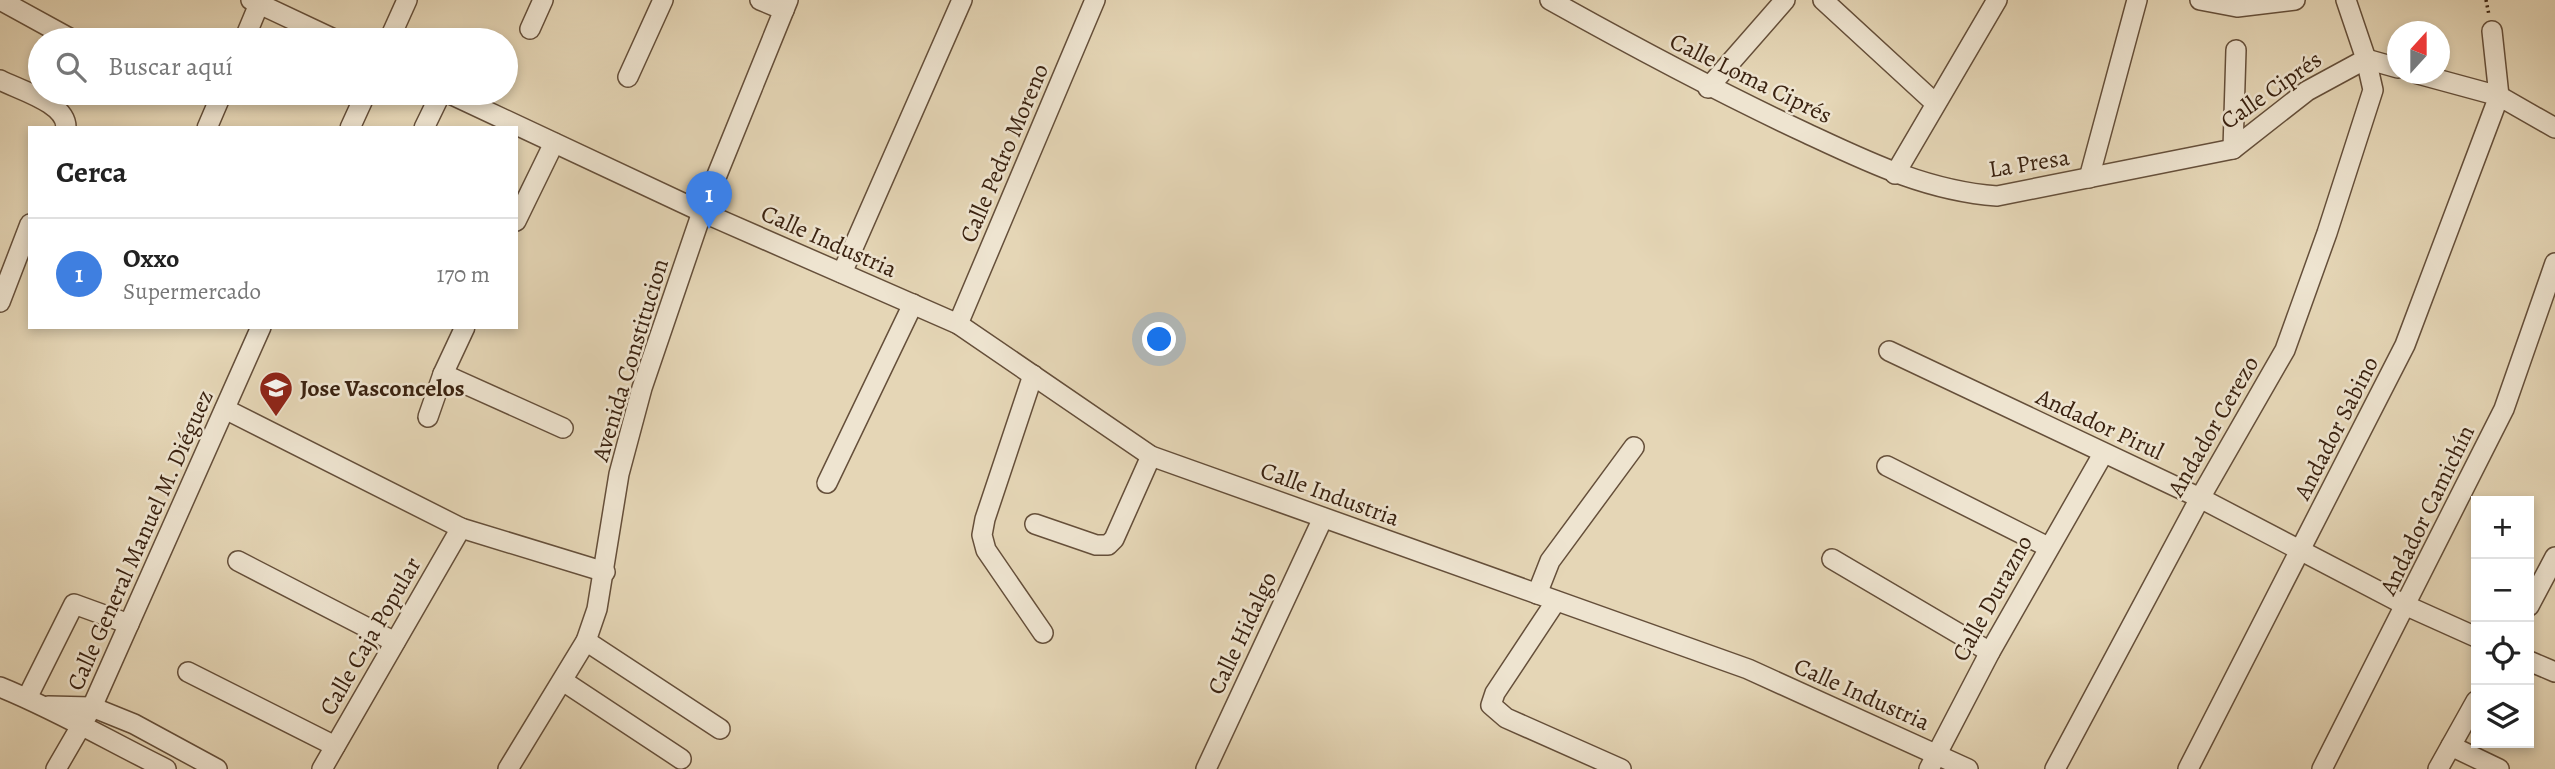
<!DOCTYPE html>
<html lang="es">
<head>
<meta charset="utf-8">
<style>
  :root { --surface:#fff; --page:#f2f2f2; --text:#222; --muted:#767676; --line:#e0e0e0; --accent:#8f2418 }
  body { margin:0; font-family:Alegreya,serif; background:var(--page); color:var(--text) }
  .controls { position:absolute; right:21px; bottom:21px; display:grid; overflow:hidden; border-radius:0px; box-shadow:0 4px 10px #0003 }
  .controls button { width:63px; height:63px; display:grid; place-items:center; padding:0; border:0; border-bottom:2px solid var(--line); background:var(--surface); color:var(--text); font:35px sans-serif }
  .compass { position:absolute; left:2387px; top:21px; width:63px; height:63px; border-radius:50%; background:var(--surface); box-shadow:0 4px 10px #0003; rotate:21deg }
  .you { position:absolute; left:1160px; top:340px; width:24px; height:24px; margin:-18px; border:5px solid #fff; border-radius:50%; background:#1a73e8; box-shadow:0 0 0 10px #1a73e833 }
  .badge { display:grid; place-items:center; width:46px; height:46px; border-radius:50%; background:var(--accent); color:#fff; font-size:23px; font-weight:700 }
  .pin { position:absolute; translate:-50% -58px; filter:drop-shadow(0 2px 4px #0008) }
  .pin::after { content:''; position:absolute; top:37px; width:24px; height:21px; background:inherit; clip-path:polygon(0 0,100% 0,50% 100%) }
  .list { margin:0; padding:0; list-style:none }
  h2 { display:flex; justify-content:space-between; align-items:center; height:91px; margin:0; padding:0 28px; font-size:30px }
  h2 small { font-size:23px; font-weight:400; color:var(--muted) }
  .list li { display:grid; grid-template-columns:46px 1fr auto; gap:21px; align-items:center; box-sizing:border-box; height:112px; padding:0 28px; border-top:2px solid var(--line) }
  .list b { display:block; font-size:26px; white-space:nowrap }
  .list p { margin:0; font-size:23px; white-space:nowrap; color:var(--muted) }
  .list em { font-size:23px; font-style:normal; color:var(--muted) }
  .icon { flex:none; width:38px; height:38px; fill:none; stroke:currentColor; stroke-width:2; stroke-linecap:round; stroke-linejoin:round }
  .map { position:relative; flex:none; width:2555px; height:769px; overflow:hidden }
  .search { position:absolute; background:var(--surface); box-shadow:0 4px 10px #0003; left:28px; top:28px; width:490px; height:77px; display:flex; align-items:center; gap:18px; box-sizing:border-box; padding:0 24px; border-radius:38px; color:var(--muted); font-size:26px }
  .panel { position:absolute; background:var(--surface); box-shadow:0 4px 10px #0003; left:28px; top:126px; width:490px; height:203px; border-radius:0px }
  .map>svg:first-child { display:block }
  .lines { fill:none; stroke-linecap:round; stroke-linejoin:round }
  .minor-casing { stroke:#654f3a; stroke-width:22 }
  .path { stroke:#3a2210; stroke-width:3.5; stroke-dasharray:2 3.5; stroke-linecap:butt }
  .minor { stroke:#eee4d0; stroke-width:19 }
  .labels { text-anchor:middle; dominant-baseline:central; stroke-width:5; stroke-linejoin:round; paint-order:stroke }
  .street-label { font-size:24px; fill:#3a2210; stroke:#eee4d0 }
  .poi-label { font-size:24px; font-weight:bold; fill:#3a2210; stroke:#eee4d0; text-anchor:start }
</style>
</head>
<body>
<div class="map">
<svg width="2555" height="769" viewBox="0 0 2555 769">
  <rect width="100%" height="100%" fill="#e5d6b6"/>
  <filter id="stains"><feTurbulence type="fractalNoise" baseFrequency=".00286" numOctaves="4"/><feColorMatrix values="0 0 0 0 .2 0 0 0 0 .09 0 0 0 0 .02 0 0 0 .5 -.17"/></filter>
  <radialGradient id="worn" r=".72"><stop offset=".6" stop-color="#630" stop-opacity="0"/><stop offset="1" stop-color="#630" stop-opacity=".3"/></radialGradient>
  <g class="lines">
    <g class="minor-casing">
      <g id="minor">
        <path d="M0,0L73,40"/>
        <path d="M251,0L336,40"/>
        <path d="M760,0L784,10"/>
        <path d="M1550,0C1634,47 1718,92 1806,133C1868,162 1927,191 1997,196L2233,149L2307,91L2366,59L2398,68"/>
        <path d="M1823,0L1935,103"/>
        <path d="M2200,0L2237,7L2295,0"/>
        <path d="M530,29L543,0"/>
        <path d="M244,40L259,4"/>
        <path d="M389,40L407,0"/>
        <path d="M2418,74L2499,96L2555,128"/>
        <path d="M628,77L663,0"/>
        <path d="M0,80C19,90 67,103 66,128"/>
        <path d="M1708,88L1785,0"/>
        <path d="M448,93L702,212L958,324L1151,456L1748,669L1968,769"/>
        <path d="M207,128L222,93"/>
        <path d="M350,128L366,93"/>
        <path d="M424,128L441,93"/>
        <path d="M2233,149L2236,50"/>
        <path d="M1895,174L1997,0"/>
        <path d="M2089,178L2137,0"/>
        <path d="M516,221L554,143"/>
        <path d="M842,273L962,0"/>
        <path d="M0,302L30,224"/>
        <path d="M958,324L1095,0"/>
        <path d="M1889,351L2200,498L2407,606L2476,637"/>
        <path d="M443,374L563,428"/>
        <path d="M1033,375L985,519L982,535L986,550L1043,633"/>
        <path d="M225,409L461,528L605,572"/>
        <path d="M428,417L443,374L465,327"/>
        <path d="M1887,466L2048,547"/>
        <path d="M827,483L913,304"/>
        <path d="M1035,524L1096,545H1108L1114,539L1151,456"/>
        <path d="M1832,559L1990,652"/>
        <path d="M238,561L395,642"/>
        <path d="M1537,594L1550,561L1634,447"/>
        <path d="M1556,601L1495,693L1491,705L1506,718L1621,769"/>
        <path d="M2529,606L2555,557"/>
        <path d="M586,641L720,729"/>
        <path d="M2529,661L2555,672"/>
        <path d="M188,672L335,746"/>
        <path d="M563,681L681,759"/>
        <path d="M0,687C57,710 111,742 166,769"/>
        <path d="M27,698L74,604L129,624"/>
        <path d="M48,706L92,707L134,724L217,769"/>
        <path d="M2451,746L2499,769"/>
        <path d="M56,769L92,707L261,327"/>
        <path d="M322,769L461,528"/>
        <path d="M508,769L586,641L597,609L619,474L642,388L702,212L788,0"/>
        <path d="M1206,769L1323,518"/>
        <path d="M1929,769L1990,652L2103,454"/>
        <path d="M2055,769L2200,498L2285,350L2327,233L2373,90L2366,59L2346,0"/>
        <path d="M2188,769L2405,345L2499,96L2492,31"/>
        <path d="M2322,769L2504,409L2555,263"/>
        <path d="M2438,769L2476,701"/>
      </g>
    </g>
    <path class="path" d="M2486,0L2489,15"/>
    <use href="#minor" class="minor"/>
  </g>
  <defs>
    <g id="school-pin" transform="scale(1.75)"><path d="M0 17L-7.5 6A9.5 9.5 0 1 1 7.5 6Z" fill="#8f2418" stroke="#eee4d0"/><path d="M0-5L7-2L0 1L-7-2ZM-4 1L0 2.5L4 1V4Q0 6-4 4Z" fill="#fff"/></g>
  </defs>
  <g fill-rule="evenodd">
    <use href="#school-pin" x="276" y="388"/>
  </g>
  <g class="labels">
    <g class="street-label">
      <text transform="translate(1751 78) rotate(26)">Calle Loma Ciprés</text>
      <text transform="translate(2271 90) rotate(-35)">Calle Ciprés</text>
      <text transform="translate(1004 153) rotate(-67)">Calle Pedro Moreno</text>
      <text transform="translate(2029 163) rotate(-9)">La Presa</text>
      <text transform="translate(829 241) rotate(24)">Calle Industria</text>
      <text transform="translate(630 360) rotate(-73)">Avenida Constitucion</text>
      <text transform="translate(2100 424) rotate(25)">Andador Pirul</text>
      <text transform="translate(2213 426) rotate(-60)">Andador Cerezo</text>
      <text transform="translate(2336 428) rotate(-63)">Andador Sabino</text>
      <text transform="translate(1330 494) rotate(20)">Calle Industria</text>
      <text transform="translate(2427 510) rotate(-64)">Andador Camichín</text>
      <text transform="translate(140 540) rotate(-66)">Calle General Manuel M. Diéguez</text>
      <text transform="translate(1992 598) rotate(-61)">Calle Durazno</text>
      <text transform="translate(1242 633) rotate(-65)">Calle Hidalgo</text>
      <text transform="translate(370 636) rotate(-60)">Calle Caja Popular</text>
      <text transform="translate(1862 694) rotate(24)">Calle Industria</text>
    </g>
    <g class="poi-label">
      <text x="300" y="388">Jose Vasconcelos</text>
    </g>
  </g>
  <rect width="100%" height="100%" filter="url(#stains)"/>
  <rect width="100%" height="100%" fill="url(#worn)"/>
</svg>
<div class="controls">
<button>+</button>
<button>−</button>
<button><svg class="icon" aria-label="locate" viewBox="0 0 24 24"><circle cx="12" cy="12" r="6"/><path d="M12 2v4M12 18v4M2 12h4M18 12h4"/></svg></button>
<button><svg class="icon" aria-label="layers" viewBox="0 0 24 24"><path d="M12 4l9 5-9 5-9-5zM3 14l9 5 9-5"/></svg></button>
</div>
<svg class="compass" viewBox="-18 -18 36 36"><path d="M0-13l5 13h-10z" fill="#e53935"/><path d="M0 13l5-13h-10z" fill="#767676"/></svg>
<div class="you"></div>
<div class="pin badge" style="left:709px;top:229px;background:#3f7fe0">1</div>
<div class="search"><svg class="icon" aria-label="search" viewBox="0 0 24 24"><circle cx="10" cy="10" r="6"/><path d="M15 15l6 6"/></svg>Buscar aquí</div>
<section class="panel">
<h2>Cerca<small></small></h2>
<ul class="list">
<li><span class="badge" style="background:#3f7fe0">1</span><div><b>Oxxo</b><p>Supermercado</p></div><em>170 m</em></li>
</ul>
</section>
</div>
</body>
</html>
